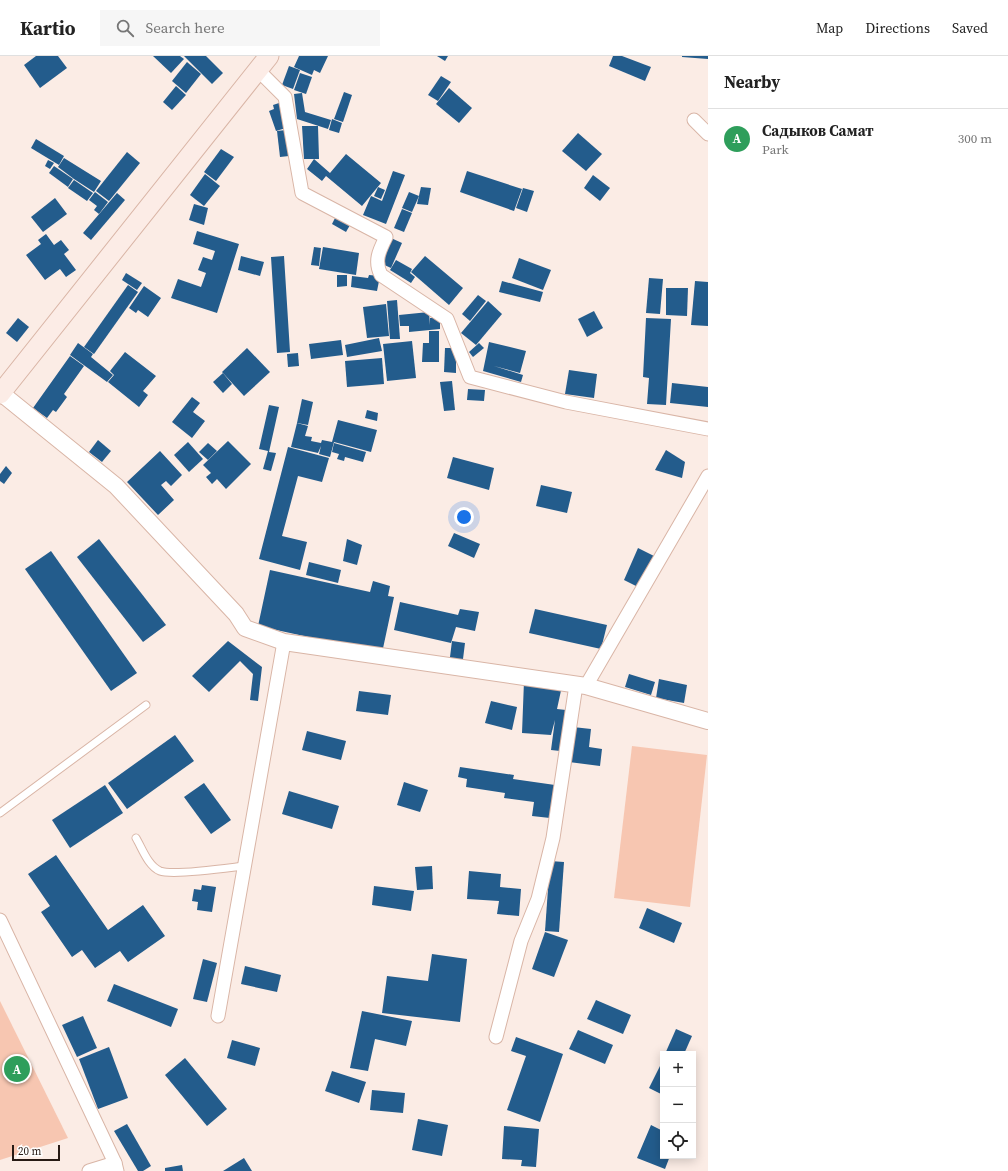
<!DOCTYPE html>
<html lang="en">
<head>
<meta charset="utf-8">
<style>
  :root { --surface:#fff; --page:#f6f6f6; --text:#222; --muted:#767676; --line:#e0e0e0; --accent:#7c3aed }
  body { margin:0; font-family:"Source Serif 4",serif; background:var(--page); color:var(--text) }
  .controls { position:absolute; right:12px; bottom:12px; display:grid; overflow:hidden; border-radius:0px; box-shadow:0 2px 10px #0003 }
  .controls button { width:36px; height:36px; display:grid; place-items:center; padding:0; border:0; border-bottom:1px solid var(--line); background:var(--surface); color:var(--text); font:20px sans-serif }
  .scale { position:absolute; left:12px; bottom:10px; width:48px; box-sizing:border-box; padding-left:4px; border:2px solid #271a14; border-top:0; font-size:11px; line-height:14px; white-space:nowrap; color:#271a14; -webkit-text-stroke:3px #fff; paint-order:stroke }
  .you { position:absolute; left:464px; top:461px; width:14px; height:14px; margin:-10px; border:3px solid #fff; border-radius:50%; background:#1a73e8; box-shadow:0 0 0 6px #1a73e833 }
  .badge { display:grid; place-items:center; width:26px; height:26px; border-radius:50%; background:var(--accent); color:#fff; font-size:13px; font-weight:700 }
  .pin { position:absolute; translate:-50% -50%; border:2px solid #fff; box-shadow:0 1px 4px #0006 }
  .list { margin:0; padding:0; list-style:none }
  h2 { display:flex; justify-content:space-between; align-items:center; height:52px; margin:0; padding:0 16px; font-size:17px }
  h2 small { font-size:13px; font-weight:400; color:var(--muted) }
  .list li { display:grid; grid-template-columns:26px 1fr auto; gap:12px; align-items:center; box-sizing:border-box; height:60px; padding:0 16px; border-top:1px solid var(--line) }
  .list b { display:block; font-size:15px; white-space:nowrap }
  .list p { margin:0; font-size:13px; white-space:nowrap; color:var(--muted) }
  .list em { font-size:13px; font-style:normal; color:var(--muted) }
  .icon { flex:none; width:22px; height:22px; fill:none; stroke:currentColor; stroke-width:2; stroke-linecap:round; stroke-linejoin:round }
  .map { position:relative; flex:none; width:708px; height:1115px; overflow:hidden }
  header { display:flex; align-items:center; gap:24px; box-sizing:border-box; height:56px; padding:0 20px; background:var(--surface); border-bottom:1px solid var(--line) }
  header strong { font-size:19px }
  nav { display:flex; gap:22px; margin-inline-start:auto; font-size:14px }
  .search { width:280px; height:36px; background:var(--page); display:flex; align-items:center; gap:10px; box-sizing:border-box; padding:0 14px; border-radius:0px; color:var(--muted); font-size:15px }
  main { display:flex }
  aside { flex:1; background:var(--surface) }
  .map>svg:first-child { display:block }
  .green { fill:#f7c6b1 }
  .building { fill:#235c8c }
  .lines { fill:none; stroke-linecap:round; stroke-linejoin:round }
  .service-casing { stroke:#d9b5a6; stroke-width:9 }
  .minor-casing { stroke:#d9b5a6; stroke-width:15 }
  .tertiary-casing { stroke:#d9b5a6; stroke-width:18 }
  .secondary-casing { stroke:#d9b5a6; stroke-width:21 }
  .service { stroke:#fff; stroke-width:7 }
  .minor { stroke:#fff; stroke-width:13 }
  .tertiary { stroke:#fff; stroke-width:16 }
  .secondary { stroke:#fcece6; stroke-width:19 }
</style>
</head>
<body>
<header>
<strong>Kartio</strong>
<div class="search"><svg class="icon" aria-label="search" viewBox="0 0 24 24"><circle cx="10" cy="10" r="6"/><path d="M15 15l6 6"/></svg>Search here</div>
<nav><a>Map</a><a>Directions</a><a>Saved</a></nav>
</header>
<main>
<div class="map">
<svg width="708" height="1115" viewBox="0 0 708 1115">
  <rect width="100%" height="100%" fill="#fbece5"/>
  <g class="green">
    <path d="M632,690L707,699L690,851L614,842Z"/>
    <path d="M0,945L68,1082L0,1104Z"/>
  </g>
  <g class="building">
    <path d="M36,0H58L67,12L40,32L24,9Z"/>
    <path d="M153,0H180L184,3L171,17Z"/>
    <path d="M184,0H206L223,17L212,28Z"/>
    <path d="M299,0H328L320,17L314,14L312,19L294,11Z"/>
    <path d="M437,0H448L445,5Z"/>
    <path d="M613,0H622L651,11L645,25L609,10Z"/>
    <path d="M682,0H708V3L682,1Z"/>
    <path d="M187,6L201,18L186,37L172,25Z"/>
    <path d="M289,10L300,14L293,33L282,29Z"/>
    <path d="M300,17L312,21L306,38L294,34Z"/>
    <path d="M441,20L451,26L438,45L428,39Z"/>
    <path d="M176,30L186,39L172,54L163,46Z"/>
    <path d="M449,32L472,52L459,67L436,48Z"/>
    <path d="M344,36L352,39L343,66L334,63Z"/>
    <path d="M302,37L305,56L331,64L328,73L297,63L294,38Z"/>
    <path d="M279,47L286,72L276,75L269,55L274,53L273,49Z"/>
    <path d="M332,63L342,67L339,77L329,74Z"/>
    <path d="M302,70H318L319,103H304Z"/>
    <path d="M286,74L289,100L280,101L277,75Z"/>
    <path d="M578,77L602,98L586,115L562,95Z"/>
    <path d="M36,83L64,100L59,109L31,92Z"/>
    <path d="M221,93L234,101L216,125L204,116Z"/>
    <path d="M127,96L140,107L109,145L96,135Z"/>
    <path d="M346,98L381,127L362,150L326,120L322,125L307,113L314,103L330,117Z"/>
    <path d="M64,102L101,125L94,136L74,123L79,116L74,123L58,111Z"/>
    <path d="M48,104L54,107L50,113L45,110Z"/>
    <path d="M54,110L73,123L68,131L49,117Z"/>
    <path d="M393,115L405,119L386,168L363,159L371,140L382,145Z"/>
    <path d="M467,115L522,133L514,155L460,136Z"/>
    <path d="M205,118L220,130L204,150L190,139Z"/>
    <path d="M593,119L610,132L600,145L584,132Z"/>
    <path d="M74,124L93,137L87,145L68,132Z"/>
    <path d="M378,131L385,134L381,143L374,140Z"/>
    <path d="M421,131L431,132L428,149L417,148Z"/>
    <path d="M523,132L534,135L527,156L516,152Z"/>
    <path d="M95,136L108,146L99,158L94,154L97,150L89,144Z"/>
    <path d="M409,136L419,140L412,156L402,152Z"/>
    <path d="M117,137L125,144L91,184L83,177Z"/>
    <path d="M55,142L67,158L43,176L31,161Z"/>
    <path d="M194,148L208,152L204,169L189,164Z"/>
    <path d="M402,153L412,157L404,176L394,172Z"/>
    <path d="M335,162L350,169L346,176L332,168Z"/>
    <path d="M197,175L239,188L217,257L171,242L178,223L201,231L206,217L198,214L203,201L212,204L215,195L193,188Z"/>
    <path d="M46,178L54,189L61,184L69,194L64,198L76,214L66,221L60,213L45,224L26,199L41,188L38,184Z"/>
    <path d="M391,182L402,187L391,212L380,207Z"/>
    <path d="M314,191L321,192L319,210L311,209Z"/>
    <path d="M323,191L359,197L356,219L319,213Z"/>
    <path d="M241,200L264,206L260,220L238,214Z"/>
    <path d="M284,200L290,296L277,297L271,201Z"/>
    <path d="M425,200L463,232L449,249L411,216Z"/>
    <path d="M519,202L551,214L543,234L512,222Z"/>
    <path d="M396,204L412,213L410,217L415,221L411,227L390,214Z"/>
    <path d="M126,217L142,227L137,234L122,224Z"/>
    <path d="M337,219H347V230L337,231Z"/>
    <path d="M369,219L380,220L377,235L351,231L352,220L368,222Z"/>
    <path d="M649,222L663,223L660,258L646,257Z"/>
    <path d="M502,225L543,236L540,246L499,236Z"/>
    <path d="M695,225L708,226V270L691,269Z"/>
    <path d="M128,229L138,236L94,298L84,291Z"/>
    <path d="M144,230L161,242L148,261L138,254L136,257L129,252Z"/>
    <path d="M666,232H688L687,260L666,259Z"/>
    <path d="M478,239L486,245L470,265L462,258Z"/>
    <path d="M397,244L400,283H390L387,245Z"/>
    <path d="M488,245L502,258L476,289L461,277Z"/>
    <path d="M386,248L389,280L367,282L363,251Z"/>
    <path d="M594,255L603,272L587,281L578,263Z"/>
    <path d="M429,256L430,269V262H440V273L409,276V270H400L399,259Z"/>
    <path d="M18,262L29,271L17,286L6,277Z"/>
    <path d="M646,262L671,263L666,349L647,348L649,322L643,321Z"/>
    <path d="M429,275H439V306H422L423,287H429Z"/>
    <path d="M379,282L382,295L347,301L345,289Z"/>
    <path d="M341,284L343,299L311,303L309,288Z"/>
    <path d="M412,285L416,322L387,325L383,288Z"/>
    <path d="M489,286L526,295L520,317L494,310L523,319L521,326L483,315Z"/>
    <path d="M78,287L93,298L91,301L113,319L107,326L70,299Z"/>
    <path d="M479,287L484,292L473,301L469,296Z"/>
    <path d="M247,292L270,316L244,340L222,316Z"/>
    <path d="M445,292H456V317L444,316Z"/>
    <path d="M125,296L156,320L143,335L148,339L139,351L108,326L114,319L110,315Z"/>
    <path d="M298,297L299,310L288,311L287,298Z"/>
    <path d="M70,300L84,310L64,338L67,341L56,356L53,354L47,362L33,352Z"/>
    <path d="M382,302L384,328L347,331L345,305Z"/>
    <path d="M569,314L597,318L594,342L565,338Z"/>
    <path d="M223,317L232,328L223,337L213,326Z"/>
    <path d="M452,325L455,354L444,355L440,326Z"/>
    <path d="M672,327L708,331V351L670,347Z"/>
    <path d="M468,333L485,334L484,345L467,344Z"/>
    <path d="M192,341L200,347L193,356L205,365L192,382L172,366Z"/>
    <path d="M302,343L313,346L308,369L297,367Z"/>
    <path d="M269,349L279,351L269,396L276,397L271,415L263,413L268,395L259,393Z"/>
    <path d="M367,354L378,357L377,365L365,362Z"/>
    <path d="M338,364L377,374L371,396L334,386L330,401L319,398L321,390L318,397L291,391L297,367L308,370L305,380L312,381L311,385L321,387L322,384L332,386Z"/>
    <path d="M98,384L111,395L102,406L89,396Z"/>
    <path d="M228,385L251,408L226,433L217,423L212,428L206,421L211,417L203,409Z"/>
    <path d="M188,386L203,403L189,416L174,399Z"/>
    <path d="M208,387L217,395L208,404L199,396Z"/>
    <path d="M334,387L366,396L363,406L345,401L344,405L337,403L339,398L332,396Z"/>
    <path d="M288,391L329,402L322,426L298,420L282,480L307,486L300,514L259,503Z"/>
    <path d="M666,394L685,406L682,422L655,414Z"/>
    <path d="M160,395L182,419L171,430L166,425L161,429L174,444L158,459L127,426Z"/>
    <path d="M453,401L494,412L489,434L447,422Z"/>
    <path d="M6,410L12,417L4,428L0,425V418Z"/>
    <path d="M541,429L572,436L567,457L536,450Z"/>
    <path d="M454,477L480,488L474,502L448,490Z"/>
    <path d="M99,483L166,569L143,586L77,501Z"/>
    <path d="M347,483L362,489L357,509L343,505Z"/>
    <path d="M638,492L654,500L640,532L624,524Z"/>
    <path d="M51,495L137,617L111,635L25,513Z"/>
    <path d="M309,506L341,514L338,527L306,519Z"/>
    <path d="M270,514L370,536L373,525L390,530L388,540L394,541L382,597L258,570Z"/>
    <path d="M400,546L458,559L460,553L479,556L475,575L456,571L451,587L394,574Z"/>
    <path d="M535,553L607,569L601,593L529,577Z"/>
    <path d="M228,585L262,611L258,645L250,644L253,618L240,605L209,636L192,620Z"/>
    <path d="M452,585L465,587L462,611L449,609Z"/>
    <path d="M629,618L655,626L651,639L625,631Z"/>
    <path d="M659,623L687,629L684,647L656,642Z"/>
    <path d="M524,625L562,630L557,653L566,654L560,695L551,694L555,664L551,679L522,677Z"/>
    <path d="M359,635L391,639L388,659L356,655Z"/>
    <path d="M491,645L517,651L512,674L485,667Z"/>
    <path d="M573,671L591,673L589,691L602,693L600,710L569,706Z"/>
    <path d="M307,675L346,685L341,704L302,694Z"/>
    <path d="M175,679L194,705L127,753L108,727Z"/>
    <path d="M460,711L514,719L513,723L555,729L550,762L532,760L534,746L504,742L505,737L466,731L467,723L458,721Z"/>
    <path d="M404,726L428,734L420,756L397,749Z"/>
    <path d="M204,727L231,764L211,778L184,741Z"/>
    <path d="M105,729L123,757L70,792L52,764Z"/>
    <path d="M289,735L339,750L332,773L282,758Z"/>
    <path d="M56,799L108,874L143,849L165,880L128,906L120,895L95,912L82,894L72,901L41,856L50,850L28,818Z"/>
    <path d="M550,805L564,806L559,876L545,875Z"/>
    <path d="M432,810L433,833L417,834L415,811Z"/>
    <path d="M469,815L501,818L500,831L521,833L519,860L497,858L499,845L467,843Z"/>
    <path d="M202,829L216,831L212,856L197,854L198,846L192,845L194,833L201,834Z"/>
    <path d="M374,830L414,835L411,855L372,849Z"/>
    <path d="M647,852L682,867L674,887L639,872Z"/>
    <path d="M545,876L568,884L554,921L532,913Z"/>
    <path d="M432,898L467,903L460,966L382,957L387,920L428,925Z"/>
    <path d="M203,903L217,907L207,946L193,943Z"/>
    <path d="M245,910L281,919L277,936L241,928Z"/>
    <path d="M114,928L178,953L171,971L107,945Z"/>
    <path d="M596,944L631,959L623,978L587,963Z"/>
    <path d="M362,955L412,965L406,990L375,983L368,1015L350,1012Z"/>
    <path d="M83,960L97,992L77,1001L62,969Z"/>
    <path d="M676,973L692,980L684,998H665Z"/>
    <path d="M578,974L613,989L605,1008L569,993Z"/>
    <path d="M516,981L563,998L540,1066L507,1054L526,1000L511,995Z"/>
    <path d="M232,984L260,992L255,1010L227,1002Z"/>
    <path d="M109,991L128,1042L98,1053L79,1003Z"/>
    <path d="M185,1002L227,1053L207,1070L165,1019Z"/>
    <path d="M660,1010L663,1012V1039L649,1032Z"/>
    <path d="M332,1015L366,1026L359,1047L325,1035Z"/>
    <path d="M372,1034L405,1037L403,1057L370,1054Z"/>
    <path d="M418,1063L448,1069L442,1100L412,1094Z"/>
    <path d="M127,1068L151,1110L143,1115H138L114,1075Z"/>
    <path d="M651,1069L663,1075V1100H670L665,1113L637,1102Z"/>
    <path d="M504,1070L539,1073L536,1111L521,1110L522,1104L502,1103Z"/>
    <path d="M244,1102L252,1115H223Z"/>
    <path d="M182,1109L183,1115H165V1112Z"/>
  </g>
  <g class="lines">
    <g class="service-casing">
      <g id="service">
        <path d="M0,757L146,649"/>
        <path d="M136,782C142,792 148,810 160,815C173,820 227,812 244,810"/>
      </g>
    </g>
    <g class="minor-casing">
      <g id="minor">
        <path d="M258,14L285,41L302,137L386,181C379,195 374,205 381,219L447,263L470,321L566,346L708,373"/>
        <path d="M694,64L708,78"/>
        <path d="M586,630L708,420"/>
        <path d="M0,864L115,1107L117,1115"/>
        <path d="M218,960L284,586"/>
        <path d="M496,981L521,885L538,843L553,782L576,629"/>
        <path d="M89,1115L115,1107"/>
      </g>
    </g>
    <g class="tertiary-casing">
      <path id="tertiary" d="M1,337L116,430L236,558L245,572L284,586L586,630L708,665"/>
    </g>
    <g class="secondary-casing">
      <path id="secondary" d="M0,338L269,0"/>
    </g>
    <use href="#service" class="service"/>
    <use href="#minor" class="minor"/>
    <use href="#tertiary" class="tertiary"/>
    <use href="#secondary" class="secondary"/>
  </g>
</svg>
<div class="controls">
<button>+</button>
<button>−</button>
<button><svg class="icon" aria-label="locate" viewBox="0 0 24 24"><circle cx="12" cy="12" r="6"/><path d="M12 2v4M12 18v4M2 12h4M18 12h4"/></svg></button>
</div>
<div class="scale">20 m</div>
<div class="you"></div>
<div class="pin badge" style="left:17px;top:1013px;background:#2e9e5b">A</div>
</div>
<aside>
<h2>Nearby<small></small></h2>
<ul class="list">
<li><span class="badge" style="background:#2e9e5b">A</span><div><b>Садыков Самат</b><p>Park</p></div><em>300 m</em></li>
</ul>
</aside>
</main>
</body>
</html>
